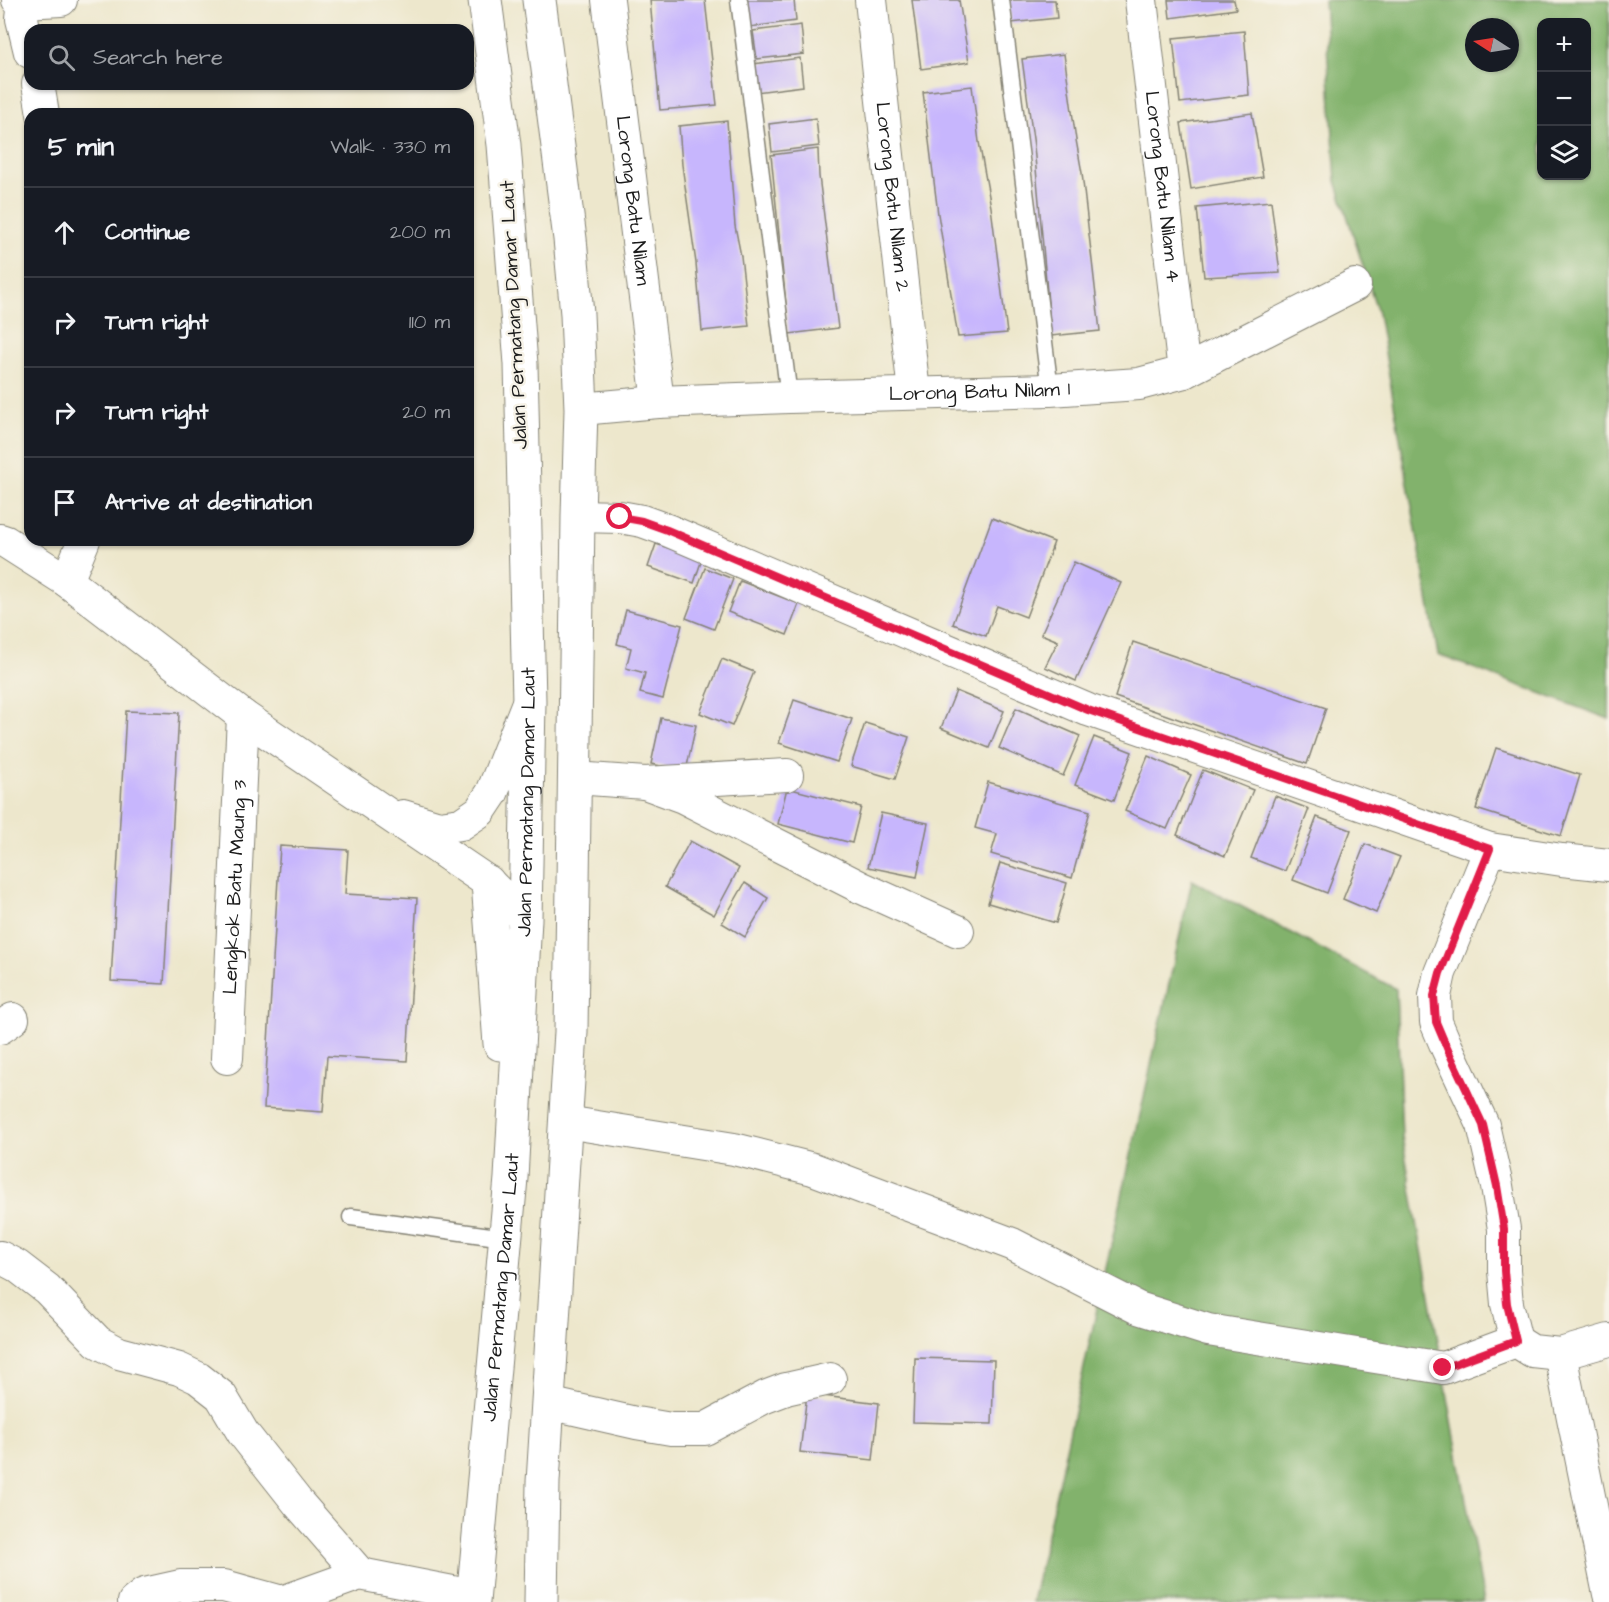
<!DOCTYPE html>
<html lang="en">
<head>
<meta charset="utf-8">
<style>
  :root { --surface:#171b24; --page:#20242c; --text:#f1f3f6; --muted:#9ea1a6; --line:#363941 }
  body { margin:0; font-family:"Architects Daughter",sans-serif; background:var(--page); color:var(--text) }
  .controls { position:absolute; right:18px; top:18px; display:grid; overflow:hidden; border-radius:12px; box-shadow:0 2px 4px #0004 }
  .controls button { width:54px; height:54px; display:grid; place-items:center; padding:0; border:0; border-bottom:2px solid var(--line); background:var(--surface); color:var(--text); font:30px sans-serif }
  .compass { position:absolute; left:1465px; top:18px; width:54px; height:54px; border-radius:50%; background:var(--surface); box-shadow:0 2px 4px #0004; rotate:282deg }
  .stop { position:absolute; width:18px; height:18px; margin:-14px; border:4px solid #e11d48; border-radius:50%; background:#fff }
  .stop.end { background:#e11d48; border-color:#fff; box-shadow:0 2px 6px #0008 }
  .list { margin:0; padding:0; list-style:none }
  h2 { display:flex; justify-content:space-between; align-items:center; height:78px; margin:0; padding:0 24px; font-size:26px }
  h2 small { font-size:20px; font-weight:400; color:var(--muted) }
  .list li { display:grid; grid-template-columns:39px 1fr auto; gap:18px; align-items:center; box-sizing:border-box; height:90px; padding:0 24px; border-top:2px solid var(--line) }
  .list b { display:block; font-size:22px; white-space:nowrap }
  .list em { font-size:20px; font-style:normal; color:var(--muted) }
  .icon { flex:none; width:33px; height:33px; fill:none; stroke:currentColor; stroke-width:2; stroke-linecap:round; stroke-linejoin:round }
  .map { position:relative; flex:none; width:1609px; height:1602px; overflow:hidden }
  .search { position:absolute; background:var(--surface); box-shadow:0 2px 4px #0004; left:24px; top:24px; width:450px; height:66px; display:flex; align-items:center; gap:15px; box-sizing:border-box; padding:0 21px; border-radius:18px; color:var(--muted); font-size:22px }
  .panel { position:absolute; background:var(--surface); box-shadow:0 2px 4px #0004; left:24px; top:108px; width:450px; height:438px; border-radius:18px }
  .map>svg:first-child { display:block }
  .forest { fill:#82b26c; stroke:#4f6744; stroke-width:1.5; fill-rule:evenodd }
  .building { fill:#c7b6fd }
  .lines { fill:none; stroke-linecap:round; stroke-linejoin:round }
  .service-casing { stroke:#848274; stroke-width:19 }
  .minor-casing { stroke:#848274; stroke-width:34 }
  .trunk-casing { stroke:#848274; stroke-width:35 }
  .service { stroke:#fff; stroke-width:16 }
  .minor { stroke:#fff; stroke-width:32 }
  .trunk { stroke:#fff; stroke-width:33 }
  .route { stroke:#e11d48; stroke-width:8 }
  .labels { text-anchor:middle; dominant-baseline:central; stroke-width:5; stroke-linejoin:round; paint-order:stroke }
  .street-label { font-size:20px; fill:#1c1c1c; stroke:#f7f3e8 }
</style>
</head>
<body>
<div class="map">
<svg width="1609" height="1602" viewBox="0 0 1609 1602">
  <rect width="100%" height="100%" fill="#f7f3e8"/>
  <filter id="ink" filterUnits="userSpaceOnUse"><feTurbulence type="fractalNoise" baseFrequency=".0167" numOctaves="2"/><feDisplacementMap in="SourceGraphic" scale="12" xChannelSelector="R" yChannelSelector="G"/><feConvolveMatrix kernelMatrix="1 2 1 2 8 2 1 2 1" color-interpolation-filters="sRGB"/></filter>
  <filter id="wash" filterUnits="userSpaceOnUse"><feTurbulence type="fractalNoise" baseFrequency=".008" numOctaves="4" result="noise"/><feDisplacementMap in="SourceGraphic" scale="24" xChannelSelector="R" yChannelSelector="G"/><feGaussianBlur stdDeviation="1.35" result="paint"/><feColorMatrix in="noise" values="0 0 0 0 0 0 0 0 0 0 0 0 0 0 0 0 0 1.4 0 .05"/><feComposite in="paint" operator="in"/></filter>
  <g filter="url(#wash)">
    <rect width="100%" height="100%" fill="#ede7cc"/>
    <g class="forest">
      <path d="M1324,0H1609V719L1438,655L1378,313L1336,181ZM1542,22H1586V176H1542ZM1474,27H1510V63H1474Z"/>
      <path d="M1192,880L1396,989L1402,1137L1484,1602H1032Z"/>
    </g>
    <g id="blocks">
      <g class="building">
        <path d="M650,0H705L717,105L660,110Z"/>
        <path d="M746,0H794L796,21L749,27Z"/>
        <path d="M912,0H959L969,62L921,69Z"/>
        <path d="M1009,0H1055L1057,18L1011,23Z"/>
        <path d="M1168,0H1234L1236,9L1170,18Z"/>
        <path d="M801,25L804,54L757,59L753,31Z"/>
        <path d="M1244,31L1249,95L1180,103L1173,38Z"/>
        <path d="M1064,54L1076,140L1082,173L1100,331L1051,336L1034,146L1022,59Z"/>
        <path d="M800,58L803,86L756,92L753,64Z"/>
        <path d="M972,86L979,142L991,207L1007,333L958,337L938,214L923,92Z"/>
        <path d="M1252,113L1263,177L1191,189L1181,123Z"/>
        <path d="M816,118L819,146L772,152L769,124Z"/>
        <path d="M727,121L735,226L741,256L749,326L702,331L696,263L682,165L679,126Z"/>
        <path d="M818,149L819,176L838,328L789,334L771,155Z"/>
        <path d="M1271,201L1280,273L1204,277L1197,208Z"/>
        <path d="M992,518L1054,542L1026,617L997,606L986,636L953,624Z"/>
        <path d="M656,544L702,559L694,583L648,567Z"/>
        <path d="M1074,562L1121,583L1076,681L1045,667L1058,641L1041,634Z"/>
        <path d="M705,568L733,579L714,629L686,618Z"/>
        <path d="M740,581L799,604L787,635L728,612Z"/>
        <path d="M626,610L682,625L663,699L640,693L645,673L626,668L631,648L617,644Z"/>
        <path d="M1133,642L1326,708L1307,764L1115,697Z"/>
        <path d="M722,659L754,672L732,726L700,713Z"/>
        <path d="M956,691L1004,711L989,748L941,728Z"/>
        <path d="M794,700L852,719L837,762L779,743Z"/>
        <path d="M1016,708L1080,736L1063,776L999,748Z"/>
        <path d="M126,711L179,713L164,984L111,981Z"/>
        <path d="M661,718L696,725L686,771L651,764Z"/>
        <path d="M865,723L909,737L895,779L851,766Z"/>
        <path d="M1094,737L1132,752L1114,800L1075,785Z"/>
        <path d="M1496,748L1580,775L1561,836L1476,809Z"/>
        <path d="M1148,756L1191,775L1167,829L1125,811Z"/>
        <path d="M1203,770L1253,790L1225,856L1177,835Z"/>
        <path d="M988,782L1090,811L1072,878L991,854L997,834L975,828Z"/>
        <path d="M787,788L861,807L852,843L778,824Z"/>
        <path d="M1275,796L1309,809L1285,871L1251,858Z"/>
        <path d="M881,813L928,823L917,877L868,867Z"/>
        <path d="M1317,817L1351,830L1327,893L1293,880Z"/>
        <path d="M690,841L739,868L714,915L665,887Z"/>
        <path d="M1365,844L1400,857L1376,913L1343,899Z"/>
        <path d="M280,846L348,850L345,894L417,898L407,1061L327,1056L323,1112L264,1108Z"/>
        <path d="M1000,863L1067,883L1056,923L988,903Z"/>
        <path d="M745,883L768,898L745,937L722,923Z"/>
        <path d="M915,1358L994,1360L992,1424L913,1422Z"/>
        <path d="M807,1394L879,1403L873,1460L800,1452Z"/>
      </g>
    </g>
  </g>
  <g filter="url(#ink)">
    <use href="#blocks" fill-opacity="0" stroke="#848274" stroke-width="1.5"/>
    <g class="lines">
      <g class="service-casing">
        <g id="service">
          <path d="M739,0L789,397"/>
          <path d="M1001,0L1050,390"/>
          <path d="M351,1217L505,1238"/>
        </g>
      </g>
      <g class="minor-casing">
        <g id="minor">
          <path d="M18,0L24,2L61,0"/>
          <path id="s1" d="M608,0L658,402"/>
          <path id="s2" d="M871,0L914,393"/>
          <path id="s3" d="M1141,0L1184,372"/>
          <path d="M24,2L22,19L30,52"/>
          <path d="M38,84L43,114"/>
          <path id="s4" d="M581,409L658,402L789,397L1050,390L1139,384L1184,372L1355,285"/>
          <path d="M578,516L620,517L642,521L667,530L1088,710L1490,849L1562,860L1609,865"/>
          <path d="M0,540L6,542L67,581L243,716L488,882L525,919"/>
          <path d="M67,581L84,540"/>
          <path d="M575,778L645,783L787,775"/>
          <path d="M645,783L683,797L860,887L958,931"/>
          <path d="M403,816L439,827L461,824L480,811L492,793L527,705"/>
          <path d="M1490,849L1440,973L1435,996L1436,1022L1447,1048L1483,1125L1497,1186L1504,1229V1271L1507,1304L1516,1341"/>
          <path d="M0,1028L13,1019"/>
          <path id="s5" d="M227,1058L243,716"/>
          <path d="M566,1122L734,1149L813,1169L1012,1244L1138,1308L1208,1330L1443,1368L1516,1341L1532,1351L1560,1354L1609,1340"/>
          <path d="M0,1257L17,1266L47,1289L98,1342L119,1353L179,1369L198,1378L221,1396L243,1433L299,1504L360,1574"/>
          <path d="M1560,1354L1609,1594"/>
          <path d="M548,1403L636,1423L671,1429H705L765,1397L786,1389L830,1379"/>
          <path d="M134,1602L144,1594L180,1586H224L282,1602"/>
          <path d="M282,1602L360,1574L473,1596"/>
        </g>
      </g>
      <g class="trunk-casing">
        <g id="trunk">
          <path d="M539,0L570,239L577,314L581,409L578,516L571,1032L543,1482L541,1602"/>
          <path d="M488,882L500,1044"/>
          <path id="s6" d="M473,1602L511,1178L525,919L529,701L521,364L504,145L485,0"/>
        </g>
      </g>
      <use href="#service" class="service"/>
      <use href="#minor" class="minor"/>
      <use href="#trunk" class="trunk"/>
    </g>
  </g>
  <g class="lines" filter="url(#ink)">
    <path class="route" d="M620,517L642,521L667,530L1088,710L1490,849L1440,973L1434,996L1436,1022L1447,1048L1483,1125L1497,1186L1504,1229V1271L1507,1304L1516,1341L1443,1368"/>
  </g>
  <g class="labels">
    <g class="street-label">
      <text stroke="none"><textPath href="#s3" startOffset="188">Lorong Batu Nilam 4</textPath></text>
      <text stroke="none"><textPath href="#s2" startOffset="198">Lorong Batu Nilam 2</textPath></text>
      <text stroke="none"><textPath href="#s1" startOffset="202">Lorong Batu Nilam</textPath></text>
      <text transform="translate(514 315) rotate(-93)">Jalan Permatang Damar Laut</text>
      <text stroke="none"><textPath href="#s4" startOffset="399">Lorong Batu Nilam 1</textPath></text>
      <text stroke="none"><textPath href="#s6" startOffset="802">Jalan Permatang Damar Laut</textPath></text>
      <text stroke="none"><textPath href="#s5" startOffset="171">Lengkok Batu Maung 3</textPath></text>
      <text stroke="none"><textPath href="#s6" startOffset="316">Jalan Permatang Damar Laut</textPath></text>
    </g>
  </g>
</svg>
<div class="controls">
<button>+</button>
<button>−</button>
<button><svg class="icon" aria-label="layers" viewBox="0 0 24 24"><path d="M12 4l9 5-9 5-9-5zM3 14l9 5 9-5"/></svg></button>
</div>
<svg class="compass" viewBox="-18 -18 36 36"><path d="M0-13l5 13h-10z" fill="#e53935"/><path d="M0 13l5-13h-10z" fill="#9ea1a6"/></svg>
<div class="stop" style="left:620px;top:517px"></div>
<div class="stop end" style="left:1443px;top:1368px"></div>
<div class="search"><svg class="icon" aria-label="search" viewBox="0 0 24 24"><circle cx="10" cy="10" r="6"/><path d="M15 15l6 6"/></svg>Search here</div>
<section class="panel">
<h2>5 min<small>Walk · 330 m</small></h2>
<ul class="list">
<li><svg class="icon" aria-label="ahead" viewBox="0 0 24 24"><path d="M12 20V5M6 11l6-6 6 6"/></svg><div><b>Continue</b></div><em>200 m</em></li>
<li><svg class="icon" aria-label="right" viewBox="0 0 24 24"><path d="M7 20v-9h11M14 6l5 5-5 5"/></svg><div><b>Turn right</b></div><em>110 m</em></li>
<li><svg class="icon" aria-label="right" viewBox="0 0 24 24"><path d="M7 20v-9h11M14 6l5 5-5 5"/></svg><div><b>Turn right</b></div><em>20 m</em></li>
<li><svg class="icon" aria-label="arrive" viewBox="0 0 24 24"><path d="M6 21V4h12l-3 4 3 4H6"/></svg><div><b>Arrive at destination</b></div></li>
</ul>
</section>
</div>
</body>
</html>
